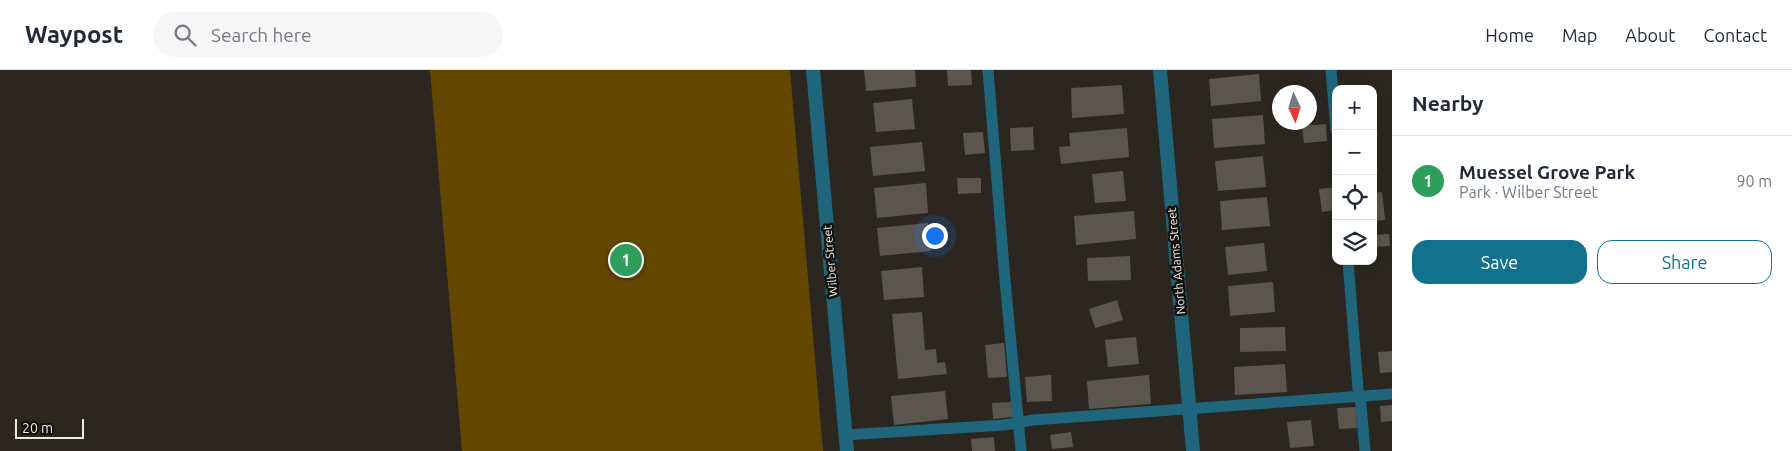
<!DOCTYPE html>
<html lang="en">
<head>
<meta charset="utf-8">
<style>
  :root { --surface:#fff; --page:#f6f6f7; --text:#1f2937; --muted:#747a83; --line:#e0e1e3; --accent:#12728e }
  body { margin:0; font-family:Ubuntu,sans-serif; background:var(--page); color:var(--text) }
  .controls { position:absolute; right:15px; top:15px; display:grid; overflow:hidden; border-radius:10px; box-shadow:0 2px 8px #0003 }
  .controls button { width:45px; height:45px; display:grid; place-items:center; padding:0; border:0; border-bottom:1px solid var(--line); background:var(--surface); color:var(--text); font:25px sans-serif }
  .compass { position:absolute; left:1272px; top:15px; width:45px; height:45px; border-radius:50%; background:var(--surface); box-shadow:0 2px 8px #0003; rotate:176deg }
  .scale { position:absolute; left:15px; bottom:12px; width:69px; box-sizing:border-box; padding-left:5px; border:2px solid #edeae6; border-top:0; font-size:14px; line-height:18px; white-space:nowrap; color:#edeae6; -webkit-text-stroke:4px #12100d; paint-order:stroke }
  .you { position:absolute; left:934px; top:165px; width:18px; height:18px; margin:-12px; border:4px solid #fff; border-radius:50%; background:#1a73e8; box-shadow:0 0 0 8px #1a73e833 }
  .badge { display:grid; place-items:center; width:32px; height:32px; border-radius:50%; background:var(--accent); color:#fff; font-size:16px; font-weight:700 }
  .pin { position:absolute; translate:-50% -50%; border:2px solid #fff; box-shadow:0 1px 5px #0006 }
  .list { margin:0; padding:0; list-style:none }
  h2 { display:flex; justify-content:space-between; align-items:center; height:65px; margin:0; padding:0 20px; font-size:21px }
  h2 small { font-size:16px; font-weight:400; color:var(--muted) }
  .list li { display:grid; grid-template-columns:32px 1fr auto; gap:15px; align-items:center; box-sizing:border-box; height:90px; padding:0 20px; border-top:1px solid var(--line) }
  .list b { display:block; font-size:19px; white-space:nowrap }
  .list p { margin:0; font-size:16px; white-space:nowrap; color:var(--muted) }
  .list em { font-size:16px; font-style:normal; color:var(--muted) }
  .actions { display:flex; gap:10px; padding:15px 20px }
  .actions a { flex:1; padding:11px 0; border:1px solid var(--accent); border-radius:15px; text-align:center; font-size:18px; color:var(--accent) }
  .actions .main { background:var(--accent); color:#fff }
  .icon { flex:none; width:28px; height:28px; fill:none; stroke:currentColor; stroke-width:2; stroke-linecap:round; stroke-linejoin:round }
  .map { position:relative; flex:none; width:1392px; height:381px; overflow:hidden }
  header { display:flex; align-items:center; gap:30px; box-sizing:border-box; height:70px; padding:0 25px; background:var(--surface); border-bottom:1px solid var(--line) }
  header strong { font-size:24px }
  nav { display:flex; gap:28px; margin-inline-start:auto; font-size:18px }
  .search { width:350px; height:45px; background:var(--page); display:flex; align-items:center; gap:12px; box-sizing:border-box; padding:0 18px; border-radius:28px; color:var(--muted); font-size:19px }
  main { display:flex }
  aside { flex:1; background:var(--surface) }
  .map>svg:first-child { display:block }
  .green { fill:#634700 }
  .building { fill:#5a564e }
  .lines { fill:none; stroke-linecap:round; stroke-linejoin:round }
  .service { stroke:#1f667c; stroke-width:11 }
  .minor { stroke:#1f667c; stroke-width:14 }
  .tertiary { stroke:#1f667c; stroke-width:14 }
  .labels { text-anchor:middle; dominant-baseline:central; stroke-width:5; stroke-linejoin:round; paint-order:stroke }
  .street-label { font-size:12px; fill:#edeae6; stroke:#12100d }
</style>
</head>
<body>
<header>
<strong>Waypost</strong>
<div class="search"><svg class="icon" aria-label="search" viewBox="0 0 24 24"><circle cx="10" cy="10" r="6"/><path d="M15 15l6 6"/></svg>Search here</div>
<nav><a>Home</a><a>Map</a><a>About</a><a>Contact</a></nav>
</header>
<main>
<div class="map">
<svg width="1392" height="381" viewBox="0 0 1392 381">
  <rect width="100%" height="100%" fill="#2b2720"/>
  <path class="green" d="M430,0H790L823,381H462Z"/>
  <g class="building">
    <path d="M864,0H915L916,17L866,21Z"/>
    <path d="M947,0H971L972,15L948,16Z"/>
    <path d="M1259,4L1261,31L1211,36L1209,9Z"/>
    <path d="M1122,15L1124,44L1072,48L1071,18Z"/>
    <path d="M912,29L915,59L876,62L873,33Z"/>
    <path d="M1263,45L1265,74L1214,78L1212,49Z"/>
    <path d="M1326,54L1327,71L1304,73L1302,56Z"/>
    <path d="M1033,57L1034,80L1011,81L1010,58Z"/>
    <path d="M1127,58L1129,87L1061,94L1059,77L1070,76L1069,63Z"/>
    <path d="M983,62L985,83L965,85L963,63Z"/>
    <path d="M922,72L925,101L873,106L870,77Z"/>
    <path d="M1263,86L1266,117L1218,121L1215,91Z"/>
    <path d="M1123,101L1126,131L1095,133L1092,104Z"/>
    <path d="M957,108H981V123L958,124Z"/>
    <path d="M926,113L928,143L877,148L874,118Z"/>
    <path d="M1336,117V140L1322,142L1319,119Z"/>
    <path d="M1382,122L1385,150L1373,151V123Z"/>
    <path d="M1267,127L1270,156L1222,160L1220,131Z"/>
    <path d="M1134,141L1136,169L1076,175L1074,146Z"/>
    <path d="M928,153L931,181L880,186L877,158Z"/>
    <path d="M1389,164L1390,176L1373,177V165Z"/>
    <path d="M1264,173L1267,201L1228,205L1225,177Z"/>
    <path d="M1130,186L1131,210L1088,211L1087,188Z"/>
    <path d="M922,197L924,227L884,230L881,201Z"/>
    <path d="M1273,212L1275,242L1230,246L1228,216Z"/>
    <path d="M1117,230L1123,250L1095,258L1089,239Z"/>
    <path d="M922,242L925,280L936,279L937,293L945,292L947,304L898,309L892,244Z"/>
    <path d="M1285,257L1286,281L1240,282V258Z"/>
    <path d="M1136,267L1139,294L1108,297L1105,270Z"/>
    <path d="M1004,273L1007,307L988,308L985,275Z"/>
    <path d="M1392,281V302L1380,303L1378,282Z"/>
    <path d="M1285,294L1287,322L1235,325L1234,297Z"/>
    <path d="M1051,305L1052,331L1027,332L1025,307Z"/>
    <path d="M1149,305L1151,334L1089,339L1087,311Z"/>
    <path d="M945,321L948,349L894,355L891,326Z"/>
    <path d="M1012,332L1013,347L993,349L992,333Z"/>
    <path d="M1392,335V351L1381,352L1380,336Z"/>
    <path d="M1356,337L1357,358L1339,359L1337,338Z"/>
    <path d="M1311,350L1314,376L1290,378L1287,352Z"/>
    <path d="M1071,362L1073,377L1052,379L1050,365Z"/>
    <path d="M994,367L995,381H972L971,369Z"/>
  </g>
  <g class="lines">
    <g class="service">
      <path d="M988,0L1005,210L1021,381"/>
      <path d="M1331,0L1336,60"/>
      <path d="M1348,191L1358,319L1361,335L1365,381"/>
      <path d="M845,365L1004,355L1033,350L1392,324"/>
    </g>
    <path class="minor" d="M1160,0L1193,381"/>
    <path class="tertiary" d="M813,0L847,381"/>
  </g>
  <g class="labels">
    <g class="street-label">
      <text transform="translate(830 191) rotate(-95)">Wilber Street</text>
      <text transform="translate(1176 191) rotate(-95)">North Adams Street</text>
    </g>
  </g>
</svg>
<div class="controls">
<button>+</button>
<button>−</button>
<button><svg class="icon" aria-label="locate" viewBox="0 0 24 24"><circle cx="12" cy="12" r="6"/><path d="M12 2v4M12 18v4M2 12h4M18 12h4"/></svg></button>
<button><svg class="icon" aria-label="layers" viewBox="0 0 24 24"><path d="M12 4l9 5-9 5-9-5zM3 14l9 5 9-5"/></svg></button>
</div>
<svg class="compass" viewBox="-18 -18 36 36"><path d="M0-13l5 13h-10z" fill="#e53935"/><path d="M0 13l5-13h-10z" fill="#747a83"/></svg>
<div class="scale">20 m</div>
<div class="you"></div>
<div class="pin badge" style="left:626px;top:190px;background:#2e9e5b">1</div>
</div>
<aside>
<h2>Nearby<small></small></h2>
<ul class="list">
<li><span class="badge" style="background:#2e9e5b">1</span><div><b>Muessel Grove Park</b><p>Park · Wilber Street</p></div><em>90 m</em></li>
</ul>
<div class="actions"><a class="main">Save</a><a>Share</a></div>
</aside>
</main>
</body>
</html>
